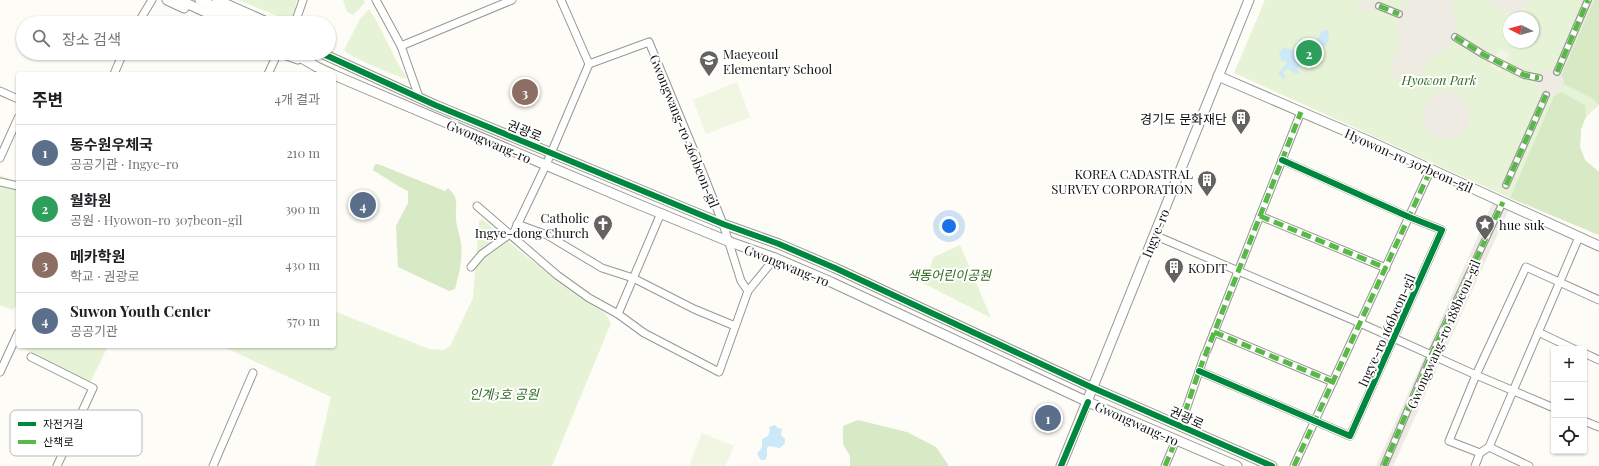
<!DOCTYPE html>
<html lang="ko">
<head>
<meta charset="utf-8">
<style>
  :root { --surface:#fff; --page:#f6f6f6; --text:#202124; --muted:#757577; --line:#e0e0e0; --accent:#646362 }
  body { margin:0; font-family:"Playfair Display","Noto Sans KR",serif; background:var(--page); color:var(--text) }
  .controls { position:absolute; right:12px; bottom:12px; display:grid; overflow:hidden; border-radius:4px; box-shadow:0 1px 3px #0004 }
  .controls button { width:36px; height:36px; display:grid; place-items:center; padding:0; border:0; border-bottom:1px solid var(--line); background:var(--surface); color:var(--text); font:20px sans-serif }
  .compass { position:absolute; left:1503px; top:12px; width:36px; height:36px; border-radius:50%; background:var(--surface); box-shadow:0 1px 3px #0004; rotate:276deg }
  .you { position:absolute; left:949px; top:226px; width:14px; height:14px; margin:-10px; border:3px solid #fff; border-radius:50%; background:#1a73e8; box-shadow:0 0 0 6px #1a73e833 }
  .badge { display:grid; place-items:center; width:26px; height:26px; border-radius:50%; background:var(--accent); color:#fff; font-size:13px; font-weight:700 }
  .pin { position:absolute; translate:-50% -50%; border:2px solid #fff; box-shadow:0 1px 4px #0006 }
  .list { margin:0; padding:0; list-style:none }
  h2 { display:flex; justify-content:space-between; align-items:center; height:52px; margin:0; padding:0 16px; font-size:17px }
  h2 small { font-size:13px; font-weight:400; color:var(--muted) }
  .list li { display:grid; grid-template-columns:26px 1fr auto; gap:12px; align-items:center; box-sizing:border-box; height:56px; padding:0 16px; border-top:1px solid var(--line) }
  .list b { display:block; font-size:15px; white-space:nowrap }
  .list p { margin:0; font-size:13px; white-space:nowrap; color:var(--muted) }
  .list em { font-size:13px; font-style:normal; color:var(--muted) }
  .icon { flex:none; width:22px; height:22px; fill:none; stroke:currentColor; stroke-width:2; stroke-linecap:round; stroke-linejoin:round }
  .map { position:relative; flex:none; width:1599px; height:466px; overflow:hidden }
  .search { position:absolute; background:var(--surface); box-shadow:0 1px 3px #0004; left:16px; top:16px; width:320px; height:44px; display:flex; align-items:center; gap:10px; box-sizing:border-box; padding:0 14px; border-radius:22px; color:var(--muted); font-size:15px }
  .panel { position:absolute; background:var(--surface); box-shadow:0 1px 3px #0004; left:16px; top:72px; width:320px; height:276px; border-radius:4px }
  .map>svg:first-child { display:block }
  .green { fill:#e7f3d7; fill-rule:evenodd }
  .forest { fill:#d8eac5 }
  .pitch { fill:#f0f6e1 }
  .plaza { fill:#edebe2 }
  .water { fill:#cde8f7 }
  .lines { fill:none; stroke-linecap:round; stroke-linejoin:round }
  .pedestrian-casing { stroke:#979795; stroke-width:8 }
  .minor-casing { stroke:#979795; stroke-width:9 }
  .tertiary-casing { stroke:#979795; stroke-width:11 }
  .pedestrian { stroke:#fffffe; stroke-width:5.5 }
  .minor { stroke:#fffffe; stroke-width:7 }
  .tertiary { stroke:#fffffe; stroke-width:9 }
  .quiet { stroke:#58b947; stroke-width:5; stroke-dasharray:10 5; stroke-linecap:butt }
  .cycleway-casing { stroke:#fff; stroke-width:8 }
  .cycleway { stroke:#00873e; stroke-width:6 }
  .labels { text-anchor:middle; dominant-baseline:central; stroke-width:4; stroke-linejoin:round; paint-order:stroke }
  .poi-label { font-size:13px; fill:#111; stroke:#fff; text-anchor:start }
  .park-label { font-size:13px; font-style:italic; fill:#2f6b1f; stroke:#fff }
  .street-label { font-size:13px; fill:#111; stroke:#fff }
  .key { fill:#fff; stroke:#b8b8b8; stroke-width:1 }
  .key-label { font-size:11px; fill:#111 }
</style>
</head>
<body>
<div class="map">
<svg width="1599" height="466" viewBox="0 0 1599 466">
  <rect width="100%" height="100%" fill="#fdfcf7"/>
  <g class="green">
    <path d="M238,0H297L292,22Z"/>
    <path d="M343,0H364L365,3L353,15L347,12Z"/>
    <path d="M1265,0H1599V105L1586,117L1581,129L1580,147L1585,160L1599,172V235L1510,198L1234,73ZM1509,18H1533V42H1509Z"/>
    <path d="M369,9C384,31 391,55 406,76L407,79C398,77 347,56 344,50L360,19Z"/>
    <path d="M0,175L18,183V304L13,310L0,305Z"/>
    <path d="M482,219L522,253L576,294L605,313L611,323L552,466H315L331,397L222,346H334V311L429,349L443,350L450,346L473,298L479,221Z"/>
    <path d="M960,245L991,318L923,283L934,257Z"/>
    <path d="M24,346H108L89,385L23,348Z"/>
  </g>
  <g class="forest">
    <path d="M1594,0H1599V105L1592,98L1564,84L1561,76Z"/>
    <path d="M1561,92L1585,105L1586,116L1581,129L1580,147L1585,160L1599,172V235L1510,198L1554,96Z"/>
    <path d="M375,164H378L445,191L448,188C460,199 455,204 456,218C456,226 460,235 461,243C463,259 459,274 455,289L449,291L398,267L396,226L408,203V191L398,186L373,170Z"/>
    <path d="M858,420L907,432L936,447L949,466H850V456L843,444V426Z"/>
  </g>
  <g class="pitch">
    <path d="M1500,48L1510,54L1500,72L1490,66Z"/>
    <path d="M737,82L750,117L706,134L693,100Z"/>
    <path d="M702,433L734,446L725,466H689Z"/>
  </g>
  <g class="plaza">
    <path d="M1356,0H1381V2L1377,9L1374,11L1366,12L1359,8Z"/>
    <path d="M1412,0H1456L1452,10L1456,19L1457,28L1455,37L1450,46L1443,52L1430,57L1421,76L1412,83H1406L1400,82L1392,75L1390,64L1400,43L1396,27L1397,19L1401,11Z"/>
    <path d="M1488,0H1532L1522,10L1511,14L1497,10Z"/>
    <circle cx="1551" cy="83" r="13"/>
    <circle cx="1446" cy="115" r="24"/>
    <path d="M1493,202L1509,209L1393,466H1376Z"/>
  </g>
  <g class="water">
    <path d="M1328,29L1329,40L1320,53L1311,48L1304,57L1310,62L1307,68L1302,64L1297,69L1300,74H1296L1287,68L1283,73L1286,77L1283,79L1278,74L1287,63L1284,60L1282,63L1279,52L1283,48L1297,50L1303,42L1308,44L1319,37L1321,32Z"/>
    <path d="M775,425L778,428L782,429L781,435L785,439V443L780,448L769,446L767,448V456L765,460H761L757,454L762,447V439L768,436L770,430L769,427Z"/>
  </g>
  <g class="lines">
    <g class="pedestrian-casing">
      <g id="pedestrian">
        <path d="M1379,6L1399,14"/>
        <path d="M1455,37L1484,55L1524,75L1539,78"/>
        <path d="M1557,72L1588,0"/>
        <path d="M1506,185L1546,95"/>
        <path d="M1384,466L1431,355L1503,202"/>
      </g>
    </g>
    <g class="minor-casing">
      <g id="minor">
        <path d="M376,0L401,46L419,97"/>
        <path d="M138,23L152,0"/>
        <path d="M295,23L303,0"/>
        <path d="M401,46L512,0"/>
        <path d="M589,64L649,42L695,153L723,224L741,281L748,291"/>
        <path d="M114,74L123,53"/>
        <path d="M268,74L275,59L276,53"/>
        <path d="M0,91L18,99"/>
        <path d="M0,158L18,118"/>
        <path d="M0,182L18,186"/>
        <path d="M477,206L557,275L589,298L618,314L644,333L719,372L748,291L775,258"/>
        <path d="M1260,216L1386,268"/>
        <path d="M517,224L547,235L602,268L633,278L694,309L735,326"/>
        <path d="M1154,235L1360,323L1476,375L1554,408"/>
        <path d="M512,236L546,165L589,64L561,0"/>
        <path d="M471,267L482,254L510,234"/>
        <path d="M618,314L661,213"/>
        <path d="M1214,332L1333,382"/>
        <path d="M1538,332L1574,349"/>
        <path d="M1207,350L1301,112"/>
        <path d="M1584,353L1599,360"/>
        <path d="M31,357L93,388L57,466"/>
        <path d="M1199,371L1350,436L1442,230L1409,217L1282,160"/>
        <path d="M0,372L18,333"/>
        <path d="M1584,421L1599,427"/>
        <path d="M1180,427L1205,354"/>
        <path d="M1489,447L1529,466"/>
        <path d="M1480,453L1449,441L1476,375L1526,267L1599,300"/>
        <path d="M213,466L253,373"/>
        <path d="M1165,466L1176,440"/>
        <path d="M1294,466L1431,169"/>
        <path d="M1475,466L1480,453L1489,447L1579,237"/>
      </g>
    </g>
    <g class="tertiary-casing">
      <g id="tertiary">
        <path d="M167,0L184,8"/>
        <path d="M179,0L230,23"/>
        <path d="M200,0L249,23"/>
        <path d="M217,0L269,23"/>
        <path d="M281,53L298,59"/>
        <path d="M293,53L317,67L332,74"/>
        <path d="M321,53L435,105L723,224L779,244L835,268L1093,388L1272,466"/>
        <path d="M334,75L628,200L730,242L775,258L831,282L1088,402L1237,466"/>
        <path d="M1218,76L1371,142L1599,246"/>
        <path d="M1061,466L1249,0"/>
      </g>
    </g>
    <use href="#pedestrian" class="pedestrian"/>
    <use href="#minor" class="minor"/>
    <use href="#tertiary" class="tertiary"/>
    <g class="quiet">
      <path d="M1379,6L1399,14"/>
      <path d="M1455,37L1484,55L1524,75L1539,78"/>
      <path d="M1557,72L1588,0"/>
      <path d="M1506,185L1546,95"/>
      <path d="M1260,216L1386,268"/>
      <path d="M1214,332L1333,382"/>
      <path d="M1180,427L1199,371L1301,112"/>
      <path d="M1165,466L1176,440"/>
      <path d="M1294,466L1431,169"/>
      <path d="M1384,466L1431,355L1503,202"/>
    </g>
    <g class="cycleway-casing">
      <g id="cycleway">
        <path d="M321,53L435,105L723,224L779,244L835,268L1093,388L1272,466"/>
        <path d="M1199,371L1350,436L1442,230L1409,217L1282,160"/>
        <path d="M1061,466L1088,402"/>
      </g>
    </g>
    <use href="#cycleway" class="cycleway"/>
  </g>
  <defs>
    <g id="school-pin" transform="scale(1)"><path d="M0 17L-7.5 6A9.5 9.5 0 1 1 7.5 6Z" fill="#646362" stroke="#fff"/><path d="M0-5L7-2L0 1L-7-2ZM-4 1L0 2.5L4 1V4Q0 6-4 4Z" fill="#fff"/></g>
    <g id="building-pin" transform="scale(1)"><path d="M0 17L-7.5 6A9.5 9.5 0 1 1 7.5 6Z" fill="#646362" stroke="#fff"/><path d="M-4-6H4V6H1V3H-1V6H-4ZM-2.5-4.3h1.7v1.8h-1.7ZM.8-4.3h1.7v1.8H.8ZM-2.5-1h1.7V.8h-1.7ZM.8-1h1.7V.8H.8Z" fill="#fff"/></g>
    <g id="church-pin" transform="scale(1)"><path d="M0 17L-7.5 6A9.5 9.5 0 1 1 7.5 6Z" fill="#646362" stroke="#fff"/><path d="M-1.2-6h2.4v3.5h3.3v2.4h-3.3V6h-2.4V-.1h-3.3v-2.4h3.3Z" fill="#fff"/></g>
    <g id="sight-pin" transform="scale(1)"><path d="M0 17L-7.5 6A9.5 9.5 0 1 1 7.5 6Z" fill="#646362" stroke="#fff"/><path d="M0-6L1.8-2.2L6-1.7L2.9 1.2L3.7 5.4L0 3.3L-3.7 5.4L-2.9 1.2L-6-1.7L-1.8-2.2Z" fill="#fff"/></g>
  </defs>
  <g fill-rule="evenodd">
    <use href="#school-pin" x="709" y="60"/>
    <use href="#building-pin" x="1241" y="118"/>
    <use href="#building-pin" x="1207" y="180"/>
    <use href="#church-pin" x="603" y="224"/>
    <use href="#sight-pin" x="1485" y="224"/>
    <use href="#building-pin" x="1174" y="267"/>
  </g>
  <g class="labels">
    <g class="poi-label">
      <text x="723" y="53">Maeyeoul<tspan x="723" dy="15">Elementary School</tspan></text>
      <text x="1227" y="118" text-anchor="end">경기도 문화재단</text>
      <text x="1193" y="173" text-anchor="end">KOREA CADASTRAL<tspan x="1193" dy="15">SURVEY CORPORATION</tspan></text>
      <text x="589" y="217" text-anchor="end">Catholic<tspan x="589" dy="15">Ingye-dong Church</tspan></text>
      <text x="1499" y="224">hue suk</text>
      <text x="1188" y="267">KODIT</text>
    </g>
    <g class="park-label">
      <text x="1439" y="79">Hyowon Park</text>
      <text x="949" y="274">색동어린이공원</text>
      <text x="504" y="393">인계3호 공원</text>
    </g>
    <g class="street-label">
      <text transform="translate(525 130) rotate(22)">권광로</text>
      <text transform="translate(685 131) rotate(68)">Gwongwang-ro 260beon-gil</text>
      <text transform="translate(489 141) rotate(23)">Gwongwang-ro</text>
      <text transform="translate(1409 160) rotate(24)">Hyowon-ro 307beon-gil</text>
      <text transform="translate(1155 233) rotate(-68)">Ingye-ro</text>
      <text transform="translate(787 265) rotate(22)">Gwongwang-ro</text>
      <text transform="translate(1386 330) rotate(-66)">Ingye-ro 166beon-gil</text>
      <text transform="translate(1443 334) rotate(-66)">Gwongwang-ro 188beon-gil</text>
      <text transform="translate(1187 417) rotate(24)">권광로</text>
      <text transform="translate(1137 423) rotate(24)">Gwongwang-ro</text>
    </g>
  </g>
  <rect x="10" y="410" width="132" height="46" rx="6" class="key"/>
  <rect x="18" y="422" width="18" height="4" fill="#00873e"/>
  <rect x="18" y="440" width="18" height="4" fill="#58b947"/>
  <g class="key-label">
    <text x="43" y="428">자전거길</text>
    <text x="43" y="446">산책로</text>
  </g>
</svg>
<div class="controls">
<button>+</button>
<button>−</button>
<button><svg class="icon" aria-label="locate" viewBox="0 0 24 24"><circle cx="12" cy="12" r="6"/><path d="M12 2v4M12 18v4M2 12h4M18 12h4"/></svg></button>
</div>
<svg class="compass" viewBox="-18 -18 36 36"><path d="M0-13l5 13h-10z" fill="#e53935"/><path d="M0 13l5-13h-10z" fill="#757577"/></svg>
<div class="you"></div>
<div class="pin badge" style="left:1048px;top:418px;background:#5c6f8a">1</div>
<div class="pin badge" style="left:1309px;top:53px;background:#2e9e5b">2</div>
<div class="pin badge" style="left:525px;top:92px;background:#8d6e63">3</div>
<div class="pin badge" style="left:363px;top:205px;background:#5c6f8a">4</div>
<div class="search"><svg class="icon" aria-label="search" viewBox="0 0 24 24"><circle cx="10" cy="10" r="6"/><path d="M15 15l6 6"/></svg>장소 검색</div>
<section class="panel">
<h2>주변<small>4개 결과</small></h2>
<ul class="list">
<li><span class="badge" style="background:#5c6f8a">1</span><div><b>동수원우체국</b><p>공공기관 · Ingye-ro</p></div><em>210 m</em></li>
<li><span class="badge" style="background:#2e9e5b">2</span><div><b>월화원</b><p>공원 · Hyowon-ro 307beon-gil</p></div><em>390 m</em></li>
<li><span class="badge" style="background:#8d6e63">3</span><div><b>메카학원</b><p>학교 · 권광로</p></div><em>430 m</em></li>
<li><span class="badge" style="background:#5c6f8a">4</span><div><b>Suwon Youth Center</b><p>공공기관</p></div><em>570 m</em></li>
</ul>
</section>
</div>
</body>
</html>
